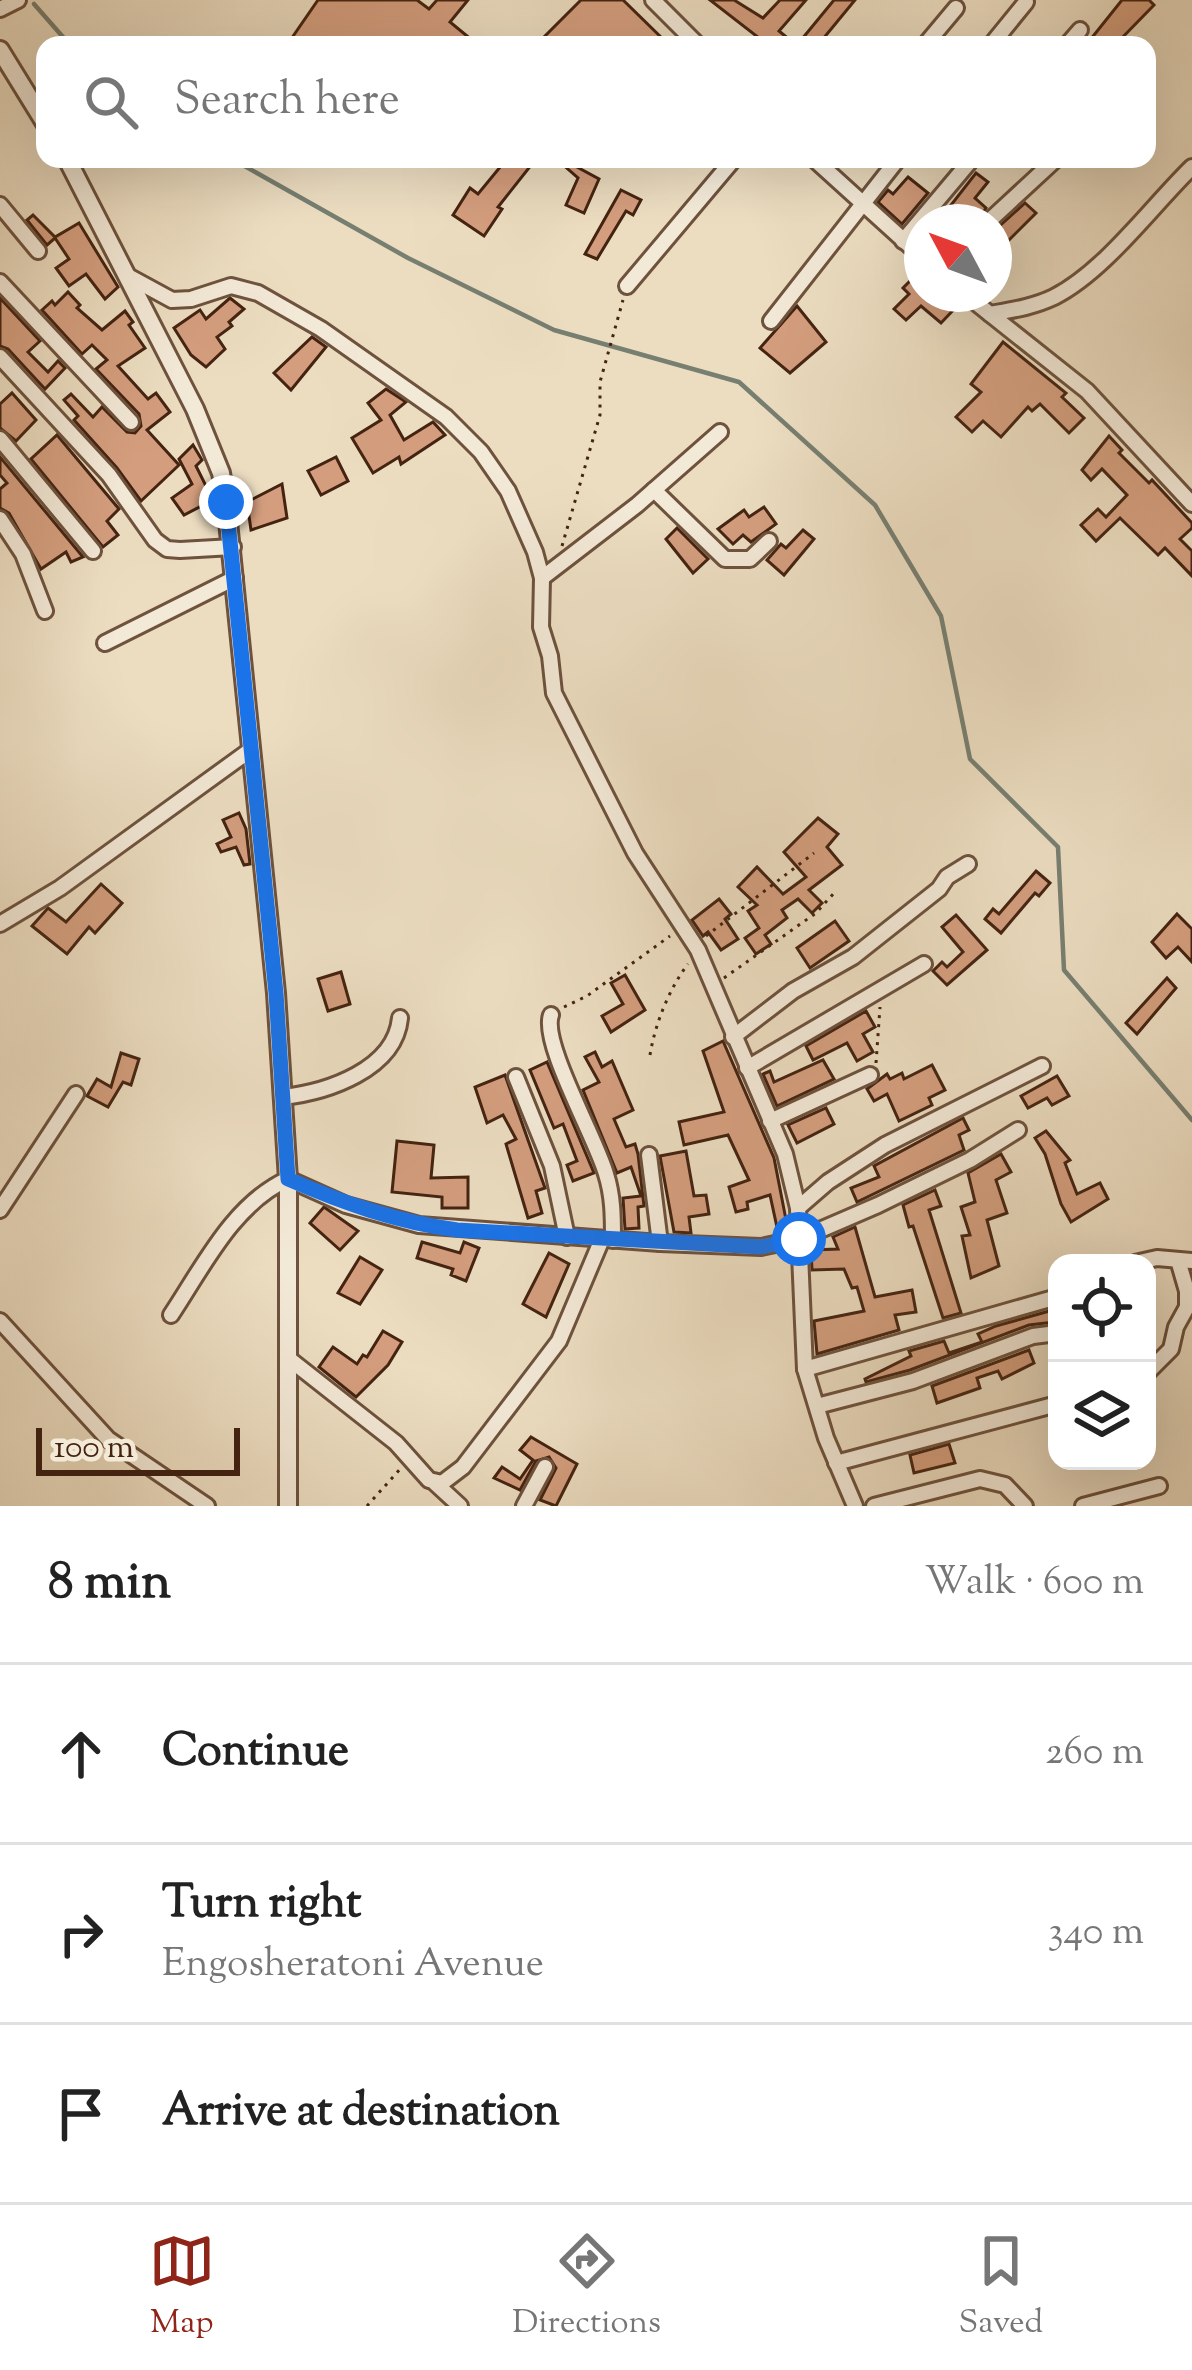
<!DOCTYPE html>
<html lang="en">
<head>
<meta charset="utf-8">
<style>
  :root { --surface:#fff; --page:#f2f2f2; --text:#222; --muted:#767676; --line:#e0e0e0; --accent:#8f2418 }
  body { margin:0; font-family:"Sorts Mill Goudy",serif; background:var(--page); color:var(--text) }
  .controls { position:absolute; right:36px; bottom:36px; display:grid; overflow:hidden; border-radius:24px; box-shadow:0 12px 48px #0002 }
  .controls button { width:108px; height:108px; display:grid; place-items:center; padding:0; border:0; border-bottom:3px solid var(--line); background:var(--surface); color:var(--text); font:60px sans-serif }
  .compass { position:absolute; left:904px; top:204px; width:108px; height:108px; border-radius:50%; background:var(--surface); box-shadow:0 12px 48px #0002; rotate:311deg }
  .scale { position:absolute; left:36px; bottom:30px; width:204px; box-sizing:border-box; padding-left:12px; border:6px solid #442311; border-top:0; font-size:33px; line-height:42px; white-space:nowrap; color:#442311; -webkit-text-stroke:9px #f3e9d7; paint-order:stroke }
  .stop { position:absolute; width:36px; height:36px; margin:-27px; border:9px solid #1a73e8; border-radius:50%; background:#fff }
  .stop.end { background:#1a73e8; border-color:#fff; box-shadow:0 3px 12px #0008 }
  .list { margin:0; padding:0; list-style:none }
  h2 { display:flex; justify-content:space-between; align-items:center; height:156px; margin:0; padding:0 48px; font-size:51px }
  h2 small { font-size:39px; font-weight:400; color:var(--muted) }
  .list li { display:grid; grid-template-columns:78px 1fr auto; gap:36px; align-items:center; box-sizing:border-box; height:180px; padding:0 48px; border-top:3px solid var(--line) }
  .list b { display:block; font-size:45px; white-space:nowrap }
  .list p { margin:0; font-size:39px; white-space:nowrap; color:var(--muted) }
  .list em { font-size:39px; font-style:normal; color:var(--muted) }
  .icon { flex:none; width:66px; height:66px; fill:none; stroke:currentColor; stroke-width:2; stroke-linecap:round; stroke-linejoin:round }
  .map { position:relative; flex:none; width:1192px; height:1506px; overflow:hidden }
  .search { position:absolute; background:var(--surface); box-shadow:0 12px 48px #0002; left:36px; right:36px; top:36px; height:132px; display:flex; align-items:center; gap:30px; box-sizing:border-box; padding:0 42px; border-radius:24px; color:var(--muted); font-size:45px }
  .sheet { height:696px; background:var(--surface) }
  nav { display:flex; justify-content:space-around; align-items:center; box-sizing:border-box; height:168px; border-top:3px solid var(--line); background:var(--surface); font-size:33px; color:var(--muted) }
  nav a { display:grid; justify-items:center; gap:6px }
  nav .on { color:var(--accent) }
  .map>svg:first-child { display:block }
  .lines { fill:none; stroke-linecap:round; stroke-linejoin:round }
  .stream { stroke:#777f71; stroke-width:4.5 }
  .building { fill:#d49e7e; stroke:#442311; stroke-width:3 }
  .minor-casing { stroke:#6e523d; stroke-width:20 }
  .tertiary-casing { stroke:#6e523d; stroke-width:22 }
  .path { stroke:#442311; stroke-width:3; stroke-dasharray:3 6; stroke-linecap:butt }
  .minor { stroke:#f3e9d7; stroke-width:14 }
  .tertiary { stroke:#f3e9d7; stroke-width:16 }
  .route { stroke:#1a73e8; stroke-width:15 }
</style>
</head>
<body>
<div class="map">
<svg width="1192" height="1506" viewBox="0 0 1192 1506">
  <rect width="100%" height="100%" fill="#ecddc1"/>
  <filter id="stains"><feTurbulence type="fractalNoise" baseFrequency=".00167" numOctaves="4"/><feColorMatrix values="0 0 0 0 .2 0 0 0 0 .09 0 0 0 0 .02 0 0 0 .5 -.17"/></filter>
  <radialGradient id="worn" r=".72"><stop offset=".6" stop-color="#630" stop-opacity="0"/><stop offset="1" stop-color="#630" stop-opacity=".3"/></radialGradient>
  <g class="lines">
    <g class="stream">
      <path d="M34,4L70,45"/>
      <path d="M232,159L408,258L554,330L739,382L875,505L941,616L970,759L1058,847L1064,970L1192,1120"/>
    </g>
  </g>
  <g class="building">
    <path d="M318,0H417L429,9L437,0H468L450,22L478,45H287Z"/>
    <path d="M581,0H623L669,45H536Z"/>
    <path d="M710,0H734L763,18L780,0H806L779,31L796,45H768Z"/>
    <path d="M834,0H855L818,45H797Z"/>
    <path d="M1122,0H1149L1154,5L1115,45H1086Z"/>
    <path d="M492,159H536L498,207L502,209L484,236L453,215L470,188L478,194L501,166Z"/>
    <path d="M564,160L599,179L584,213L566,205L578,178L561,163Z"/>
    <path d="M976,173L988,182L975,198L986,208L977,222H962L966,218L951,205Z"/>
    <path d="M908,177L928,193L902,224L878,202L888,190L893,194Z"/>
    <path d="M621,190L641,200L633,215L626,211L597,259L585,254Z"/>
    <path d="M1025,203L1036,213L1002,247L994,231Z"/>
    <path d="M33,215L55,237L79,223L118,287L105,299L86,274L69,286L56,268L69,259L55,238L47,245L27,220Z"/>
    <path d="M917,274L922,280V294H948L959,304L941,323L921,306L906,320L894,309L909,294L903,288Z"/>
    <path d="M68,292L80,305L77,308L102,330L125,311L133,322L129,325L145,348L118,366L148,399L156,393L170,412L147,430L179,465L141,501L117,468L74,420L78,416L64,400L71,394L93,417L102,407L127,432L135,433L141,426L139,414L96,369L107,360L92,345L82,354L42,310L52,301L55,305Z"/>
    <path d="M0,298L40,341L28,352L48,372L58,361L65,368L45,389L8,349L0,346Z"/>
    <path d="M230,298L244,309L229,322L232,326L217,337L225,349L206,367L191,355L174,328L200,310L206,319Z"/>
    <path d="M797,306L826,342L790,373L760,348Z"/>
    <path d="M312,337L326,347L291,390L274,373Z"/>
    <path d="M1003,342L1066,393L1062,397L1084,418L1069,433L1040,404L1032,411L1028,407L1001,437L983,421L972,432L956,417L981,392L971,384Z"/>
    <path d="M386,389L406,402L390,415L404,440L433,422L445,435L401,464L399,457L373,473L352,438L381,420L368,403Z"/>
    <path d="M12,393L36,420L16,441L0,428V404Z"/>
    <path d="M57,435L119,509L107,521L118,535L103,547L31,459Z"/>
    <path d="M1109,436L1122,450L1119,453L1149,483L1152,480L1192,523V528L1180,539L1192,551V576L1165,548L1158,555L1120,518L1096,541L1081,525L1098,509L1106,517L1127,495L1102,469L1091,480L1082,470Z"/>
    <path d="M193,445L202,460L196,466L213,500L184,515L172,498L192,484L179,459Z"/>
    <path d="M336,457L348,481L321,495L308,471Z"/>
    <path d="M0,458V457L83,557L71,562L66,552L41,569L9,513L0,508V489L7,483L0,475Z"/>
    <path d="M282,484L287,518L251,530L247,502Z"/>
    <path d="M764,507L776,524L751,542L743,535L733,544L718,529L744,510L749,517Z"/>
    <path d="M677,528L708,559L693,573L666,539Z"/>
    <path d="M803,530L814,539L784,575L767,560L781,544L786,548Z"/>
    <path d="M239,813L246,829L250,864L244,865L236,847L221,852L217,844L231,837L223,820Z"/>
    <path d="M818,818L838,834L827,847L842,865L809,890L822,903L812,913L798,899L782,910L787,918L765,935L771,944L756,954L745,938L759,928L748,911L757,905L738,887L757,867L783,894L806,877L784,852Z"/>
    <path d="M1036,871L1050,883L1039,896L1035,893L1001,933L985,919L993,909L999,914Z"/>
    <path d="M101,884L122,903L95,933L89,927L67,954L32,926L48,908L66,922Z"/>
    <path d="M719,899L731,914L725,919L738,939L721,950L708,932L703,936L692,920Z"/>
    <path d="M1177,914L1192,929V962L1178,947L1166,958L1152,942Z"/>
    <path d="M956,915L987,950L947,985L933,971L942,962L947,967L963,952L942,927Z"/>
    <path d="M835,921L849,941L810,968L797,948Z"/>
    <path d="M341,972L350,1004L328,1011L318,979Z"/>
    <path d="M625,975L645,1010L611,1032L602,1016L623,1004L611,983Z"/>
    <path d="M1167,978L1176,988L1137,1034L1126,1023Z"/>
    <path d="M866,1011L875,1027L863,1034L873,1052L857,1061L847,1043L813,1060L806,1046Z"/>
    <path d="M723,1041L774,1158L788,1230L778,1232L770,1195L747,1202L748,1209L736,1212L729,1187L749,1180L728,1135L684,1145L679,1122L724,1112L703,1051Z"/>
    <path d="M595,1052L602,1067L612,1061L633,1110L614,1119L626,1147L635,1144L638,1154L644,1206L638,1207L639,1228L625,1229L623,1198L641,1196L631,1167L617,1173L583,1090L599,1082L585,1057Z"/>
    <path d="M121,1053L139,1059L131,1085L123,1082L108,1107L87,1096L97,1079L111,1087Z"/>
    <path d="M823,1060L834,1079L777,1106L763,1074L770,1071L774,1082Z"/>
    <path d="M547,1062L594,1173L573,1181L567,1165L577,1161L563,1124L554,1128L530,1070Z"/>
    <path d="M932,1065L945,1090L929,1098L932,1105L899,1121L887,1094L874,1101L867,1089L887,1074L890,1079L902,1073L904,1079Z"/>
    <path d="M505,1075L545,1188L536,1191L542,1213L528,1218L506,1144L516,1139L503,1115L487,1123L475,1087Z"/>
    <path d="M1057,1076L1069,1096L1052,1105L1047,1098L1028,1108L1021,1096Z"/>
    <path d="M826,1108L834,1124L797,1143L788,1125Z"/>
    <path d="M963,1118L969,1130L959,1135L964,1150L857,1202L851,1188L879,1177L874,1166Z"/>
    <path d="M1046,1131L1070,1160L1065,1163L1077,1194L1100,1183L1108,1199L1071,1222L1061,1204L1045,1154L1035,1138Z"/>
    <path d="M397,1141L434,1145L431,1178L468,1177V1208H442V1197L392,1192Z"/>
    <path d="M686,1151L694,1196L706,1195L709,1214L689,1217L691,1233L674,1232L660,1156Z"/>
    <path d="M1001,1154L1011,1172L996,1180L1007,1213L987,1220L999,1266L971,1278L962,1236L970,1235L961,1207L975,1202L968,1173Z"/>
    <path d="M935,1190L941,1206L929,1210L961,1313L943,1318L913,1226L909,1227L903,1205Z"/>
    <path d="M324,1207L358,1231L340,1250L310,1223Z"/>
    <path d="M855,1227L875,1297L912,1290L916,1312L895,1315L899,1330L817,1354L814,1321L864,1311L857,1287L852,1288L844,1269L812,1270L811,1250L838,1249L833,1237Z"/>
    <path d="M422,1242L460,1253L464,1242L479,1248L466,1281L451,1275L453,1269L417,1258Z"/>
    <path d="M549,1253L569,1264L546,1317L523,1304Z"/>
    <path d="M360,1257L382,1270L360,1304L338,1293Z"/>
    <path d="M1053,1310L1055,1322L1029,1325L910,1370L866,1382L865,1379L911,1356L909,1351L944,1341L949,1353L982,1342L978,1334L996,1326Z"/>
    <path d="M383,1331L402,1342L388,1365L356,1397L319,1367L333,1347L357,1364L363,1355L367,1357Z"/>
    <path d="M1029,1350L1034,1363L1002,1379L998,1371L977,1378L980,1388L937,1403L932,1386Z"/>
    <path d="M531,1437L577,1464L556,1506L540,1500L556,1468L549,1457L536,1461L520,1490L494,1478L502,1467L520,1479L533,1460L520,1450Z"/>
    <path d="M949,1444L955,1463L914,1473L910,1455Z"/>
  </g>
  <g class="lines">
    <g class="minor-casing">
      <g id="minor">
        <path d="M653,0L698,45"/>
        <path d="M0,9L18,0"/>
        <path d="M925,45L956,8"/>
        <path d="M991,45L1026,2"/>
        <path d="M1067,45L1080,30"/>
        <path d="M814,159L922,257"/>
        <path d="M0,205L38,251"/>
        <path d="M988,222L1056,159"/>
        <path d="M903,241L972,159"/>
        <path d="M126,275L172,300L191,299L231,286L258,293L321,329L446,417L481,452L508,491L535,552L542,578L541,627L550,656L554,693L635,853L698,950L785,1154L798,1208L805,1369L826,1438L855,1506"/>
        <path d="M0,282L131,422"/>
        <path d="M627,286L734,159"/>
        <path d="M965,294L990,314C1012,310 1033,307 1054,297C1105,271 1151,207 1192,167"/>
        <path d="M990,314L1087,391L1192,504"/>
        <path d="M771,321L898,159"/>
        <path d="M0,357L109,475L155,540L167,549L180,550L233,547"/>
        <path d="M0,439L93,551"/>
        <path d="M654,490L725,559H750L769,541"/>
        <path d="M0,519L23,554L45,611"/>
        <path d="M542,578L637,505L720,432"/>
        <path d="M105,643L235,578"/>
        <path d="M0,924L60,888L249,751"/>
        <path d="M551,1015C541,1043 596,1138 606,1174C613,1196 613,1217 613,1240"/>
        <path d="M733,1037L793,991L853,957L939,889L947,877L968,864"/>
        <path d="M747,1068L924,964"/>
        <path d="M516,1077L552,1166L567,1237"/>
        <path d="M283,1097C327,1092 395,1070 400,1018"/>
        <path d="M770,1121L870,1075"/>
        <path d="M649,1155L660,1243"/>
        <path d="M798,1208L828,1182L885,1145L1042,1066"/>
        <path d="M0,1210L76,1094"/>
        <path d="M1135,1263L1157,1258L1192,1261"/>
        <path d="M171,1315C203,1267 233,1204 288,1179L346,1205L419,1225L660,1243L761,1247L799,1239L878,1205L970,1160L1018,1130"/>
        <path d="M0,1321L108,1439L207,1506"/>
        <path d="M288,1358L396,1443L429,1480L442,1483L463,1467L559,1341L602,1239"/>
        <path d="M805,1369L1057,1297"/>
        <path d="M1147,1373L1171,1349L1176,1327L1187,1307V1291L1178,1260"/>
        <path d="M817,1406L913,1381L1033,1336L1057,1333"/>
        <path d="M836,1463L1057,1404"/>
        <path d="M435,1483L460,1506"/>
        <path d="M524,1506L545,1467"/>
        <path d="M874,1506L980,1479L1005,1485L1025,1506"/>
        <path d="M1083,1506L1159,1486"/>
      </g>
    </g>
    <g class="tertiary-casing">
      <g id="tertiary">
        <path d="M0,50L45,123"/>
        <path d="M67,159L195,409L221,473L226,502L276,993L288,1179V1506"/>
      </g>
    </g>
    <g class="path">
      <path d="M562,546L600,415V382L623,300"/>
      <path d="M706,936L814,853"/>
      <path d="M724,978L816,913L834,893"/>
      <path d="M564,1007L587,996L670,936"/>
      <path d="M650,1055C655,1024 669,989 688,964"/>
      <path d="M876,1063L880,1007"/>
      <path d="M367,1506L401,1468"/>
    </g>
    <use href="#minor" class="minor"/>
    <use href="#tertiary" class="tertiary"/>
  </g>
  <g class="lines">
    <path class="route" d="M226,502L276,993L288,1179C343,1203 397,1222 457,1230L761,1247L799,1239"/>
  </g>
  <rect width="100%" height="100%" filter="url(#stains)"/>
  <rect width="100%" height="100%" fill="url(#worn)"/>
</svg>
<div class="controls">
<button><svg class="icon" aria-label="locate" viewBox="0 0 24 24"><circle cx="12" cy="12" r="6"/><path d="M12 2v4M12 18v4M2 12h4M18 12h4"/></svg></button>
<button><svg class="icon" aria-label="layers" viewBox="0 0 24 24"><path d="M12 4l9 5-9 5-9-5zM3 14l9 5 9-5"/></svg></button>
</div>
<svg class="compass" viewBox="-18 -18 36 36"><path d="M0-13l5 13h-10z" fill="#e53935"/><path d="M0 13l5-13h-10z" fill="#767676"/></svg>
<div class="scale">100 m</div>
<div class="stop" style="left:799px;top:1239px"></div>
<div class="stop end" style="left:226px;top:502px"></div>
<div class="search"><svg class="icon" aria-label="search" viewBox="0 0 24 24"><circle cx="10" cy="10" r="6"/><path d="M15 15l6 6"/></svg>Search here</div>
</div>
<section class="sheet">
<h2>8 min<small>Walk · 600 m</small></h2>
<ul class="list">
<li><svg class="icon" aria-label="ahead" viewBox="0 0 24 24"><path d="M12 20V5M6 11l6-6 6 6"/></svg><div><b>Continue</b></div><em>260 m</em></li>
<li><svg class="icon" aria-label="right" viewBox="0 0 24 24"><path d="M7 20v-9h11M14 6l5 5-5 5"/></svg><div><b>Turn right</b><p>Engosheratoni Avenue</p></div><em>340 m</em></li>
<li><svg class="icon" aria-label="arrive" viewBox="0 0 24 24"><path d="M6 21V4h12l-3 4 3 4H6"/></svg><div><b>Arrive at destination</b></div></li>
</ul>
</section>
<nav>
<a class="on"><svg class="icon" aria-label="map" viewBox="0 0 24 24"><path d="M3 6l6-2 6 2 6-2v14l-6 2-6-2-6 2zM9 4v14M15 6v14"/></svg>Map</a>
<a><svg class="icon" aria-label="directions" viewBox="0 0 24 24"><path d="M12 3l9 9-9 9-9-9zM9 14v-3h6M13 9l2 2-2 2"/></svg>Directions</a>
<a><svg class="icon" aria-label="saved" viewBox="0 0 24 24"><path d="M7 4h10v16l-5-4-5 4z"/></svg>Saved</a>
</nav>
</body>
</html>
